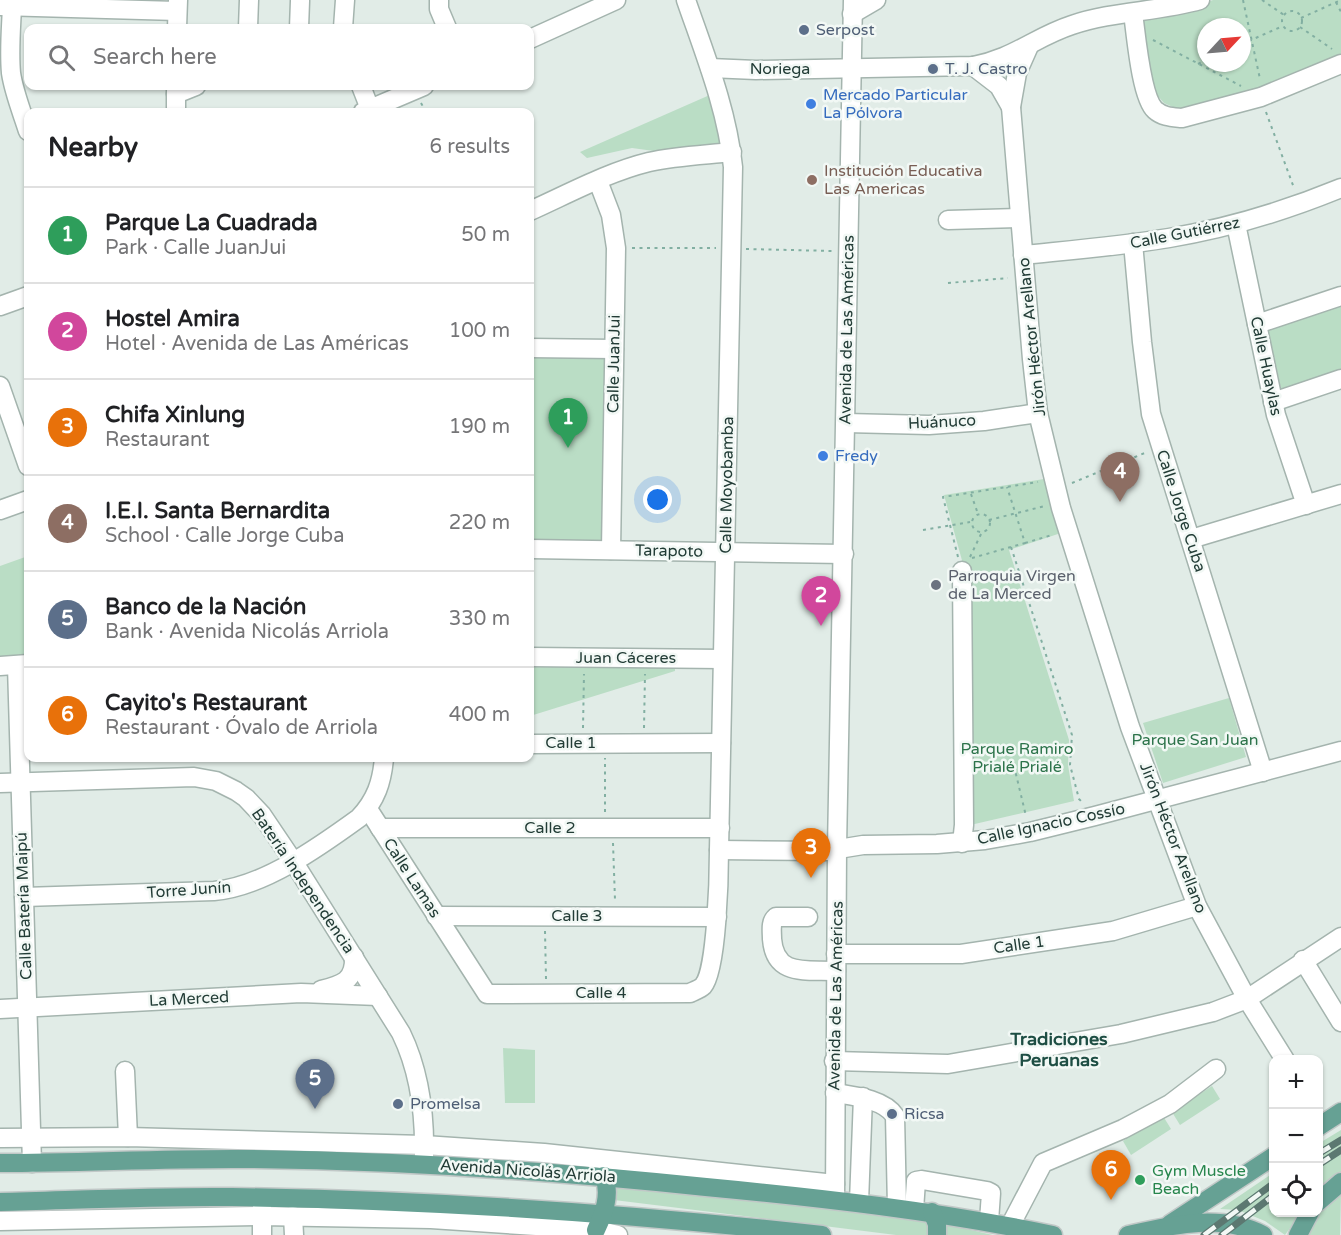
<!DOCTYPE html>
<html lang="en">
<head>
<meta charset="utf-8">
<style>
  :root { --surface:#fff; --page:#f2f2f2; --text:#202124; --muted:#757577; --line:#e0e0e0; --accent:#db2777 }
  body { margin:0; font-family:"Varela Round",sans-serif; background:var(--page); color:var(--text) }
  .controls { position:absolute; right:18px; bottom:18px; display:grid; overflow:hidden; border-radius:12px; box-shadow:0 2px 4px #0004 }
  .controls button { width:54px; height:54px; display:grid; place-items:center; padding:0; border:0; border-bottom:2px solid var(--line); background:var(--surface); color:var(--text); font:30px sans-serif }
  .compass { position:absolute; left:1197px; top:18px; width:54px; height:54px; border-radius:50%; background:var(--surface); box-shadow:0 2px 4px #0004; rotate:64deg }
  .you { position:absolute; left:658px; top:500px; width:21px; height:21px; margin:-15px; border:4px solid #fff; border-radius:50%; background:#1a73e8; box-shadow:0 0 0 9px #1a73e833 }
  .badge { display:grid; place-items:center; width:39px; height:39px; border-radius:50%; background:var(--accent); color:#fff; font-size:20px; font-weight:700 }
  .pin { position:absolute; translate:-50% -50px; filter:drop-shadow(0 2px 3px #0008) }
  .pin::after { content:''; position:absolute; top:32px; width:21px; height:18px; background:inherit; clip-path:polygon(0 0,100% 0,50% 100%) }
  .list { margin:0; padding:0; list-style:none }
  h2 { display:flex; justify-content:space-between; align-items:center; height:78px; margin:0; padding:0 24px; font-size:26px }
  h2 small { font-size:20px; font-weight:400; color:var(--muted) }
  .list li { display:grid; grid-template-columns:39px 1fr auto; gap:18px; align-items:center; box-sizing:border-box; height:96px; padding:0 24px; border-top:2px solid var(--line) }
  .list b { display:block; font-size:22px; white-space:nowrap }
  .list p { margin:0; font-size:20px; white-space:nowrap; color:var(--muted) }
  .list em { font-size:20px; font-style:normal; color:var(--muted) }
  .icon { flex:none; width:33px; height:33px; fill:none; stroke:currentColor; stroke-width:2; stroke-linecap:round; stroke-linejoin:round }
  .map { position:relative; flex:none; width:1341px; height:1235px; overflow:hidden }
  .search { position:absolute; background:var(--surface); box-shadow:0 2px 4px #0004; left:24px; top:24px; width:510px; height:66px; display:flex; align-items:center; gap:15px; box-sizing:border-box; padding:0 21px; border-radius:12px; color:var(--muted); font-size:22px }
  .panel { position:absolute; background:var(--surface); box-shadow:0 2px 4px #0004; left:24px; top:108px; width:510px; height:654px; border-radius:12px }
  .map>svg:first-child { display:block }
  .green { fill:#baddc5; fill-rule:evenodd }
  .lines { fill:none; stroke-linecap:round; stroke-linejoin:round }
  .minor-casing { stroke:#a4b4ae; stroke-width:21 }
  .major-casing { stroke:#c1c8c7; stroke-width:21 }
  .path { stroke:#82afa2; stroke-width:2; stroke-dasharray:3 4.5; stroke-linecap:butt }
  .minor { stroke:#fff; stroke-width:18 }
  .major { stroke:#66a194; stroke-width:18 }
  .rail-casing { stroke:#5c7871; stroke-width:7 }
  .rail { stroke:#f2f8f5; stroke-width:4.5; stroke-dasharray:14; stroke-linecap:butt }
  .service-dot { fill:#5c6f8a; stroke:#f2f8f5; stroke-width:2 }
  .shop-dot { fill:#3f7fe0; stroke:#f2f8f5; stroke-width:2 }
  .education-dot { fill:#8d6e63; stroke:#f2f8f5; stroke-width:2 }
  .worship-dot { fill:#6b7280; stroke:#f2f8f5; stroke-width:2 }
  .leisure-dot { fill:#2e9e5b; stroke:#f2f8f5; stroke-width:2 }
  .labels { text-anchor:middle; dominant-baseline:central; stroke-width:5; stroke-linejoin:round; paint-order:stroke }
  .service-label { font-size:16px; fill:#4e5e75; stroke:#f2f8f5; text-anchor:start }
  .street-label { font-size:16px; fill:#223c36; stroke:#f2f8f5 }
  .shop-label { font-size:16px; fill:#366cbe; stroke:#f2f8f5; text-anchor:start }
  .education-label { font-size:16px; fill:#785e54; stroke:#f2f8f5; text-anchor:start }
  .worship-label { font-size:16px; fill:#5b616d; stroke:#f2f8f5; text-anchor:start }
  .park-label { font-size:16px; fill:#2c734a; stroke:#f2f8f5 }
  .leisure-label { font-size:16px; fill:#27864d; stroke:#f2f8f5; text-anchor:start }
  .neighbourhood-label { font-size:18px; font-weight:bold; fill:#1e4e44; stroke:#f2f8f5 }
</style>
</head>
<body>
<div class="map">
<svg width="1341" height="1235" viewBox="0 0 1341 1235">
  <rect width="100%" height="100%" fill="#e1ece7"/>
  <g class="green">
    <path d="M1213,0H1341V58L1264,88L1184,112L1164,103L1149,86L1140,18L1193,7ZM1206,27H1242V63H1206Z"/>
    <path d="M712,94L725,149L661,152L632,148L587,158L580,152Z"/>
    <path d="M1341,303V369L1281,389L1268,328Z"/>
    <path d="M530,355L607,357L604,541L530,539Z"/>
    <path d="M1044,479L1061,533L1009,550L1069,740L1068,765L1074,801L966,826L968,563L963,564L944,495Z"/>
    <path d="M28,556V658L0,660V566Z"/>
    <path d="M530,663H675V671L530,716Z"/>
    <path d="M1229,698L1246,757L1163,783L1143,723Z"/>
    <path d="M503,1048L535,1050V1103H505Z"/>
    <path d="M1212,1086L1220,1099L1180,1125L1172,1112Z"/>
    <path d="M1163,1116L1171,1129L1131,1155L1123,1141Z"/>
    <path d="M1341,1130V1173L1319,1188L1318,1144Z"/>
    <path d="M1273,1173L1274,1212L1301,1213L1285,1235L1265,1221L1238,1210L1220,1209Z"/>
    <path d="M616,1181L953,1226L993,1235H896L614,1200L616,1199Z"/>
    <path d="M1341,1193L1340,1235H1307L1318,1214Z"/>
  </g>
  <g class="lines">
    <g class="minor-casing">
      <g id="minor">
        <path d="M439,0V9L447,28"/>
        <path d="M0,6L177,11"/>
        <path d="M12,7C11,29 9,51 11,73C14,93 22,112 28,131"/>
        <path d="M1133,13C1136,34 1141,97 1155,110C1163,117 1172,117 1182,118L1261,97L1341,64"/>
        <path d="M852,14L876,0"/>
        <path d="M177,28L178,0"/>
        <path d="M248,28L249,0"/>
        <path d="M299,28L300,1"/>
        <path d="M343,28L345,0"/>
        <path d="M530,39L616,0"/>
        <path d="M1029,46L1017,73L1011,107L1032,359L1038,413L1061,508L1130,727L1197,906L1247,999L1285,1060"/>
        <path d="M973,66L999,86L1011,107"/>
        <path d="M710,68L756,70L973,66C1013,59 1035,37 1072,25C1113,11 1158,12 1200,0"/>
        <path d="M361,86L370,109"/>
        <path d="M176,94L196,86"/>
        <path d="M176,112V86"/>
        <path d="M363,112L424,86"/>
        <path d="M598,181L611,215L616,248L611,550"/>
        <path d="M530,211C568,194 608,172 649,162C676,156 704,155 732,152"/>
        <path d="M948,220L1020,218"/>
        <path d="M1236,224L1276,415L1306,505"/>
        <path d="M1133,243L1142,342L1151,414L1263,772"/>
        <path d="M1023,255C1072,250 1121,246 1169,238C1229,228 1285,211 1341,188"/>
        <path d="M0,306L28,296"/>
        <path d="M1257,324L1341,296"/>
        <path d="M530,348L614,349"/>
        <path d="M0,386L28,466"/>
        <path d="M1273,402L1341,379"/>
        <path d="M846,423L929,425L984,421L1038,413"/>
        <path d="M0,510L28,500"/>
        <path d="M1191,539L1341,494"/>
        <path d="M530,549L844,554"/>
        <path d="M530,657L722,659"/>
        <path d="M0,666L28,664"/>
        <path d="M17,666L32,1163"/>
        <path d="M530,744L721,743"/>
        <path d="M0,783L194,777L216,781L236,791L246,798L262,815L293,861L401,1033C420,1072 425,1113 424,1156"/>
        <path d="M368,809L487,994L690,993C694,991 700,989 703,986C717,971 719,874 719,850L733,167C727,109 705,55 686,0"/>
        <path d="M380,828H720"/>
        <path d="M962,843L964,825L962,571"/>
        <path d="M719,850L826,851L863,845L937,844L985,840L1030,832L1095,816L1341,751"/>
        <path d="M24,897L214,891C263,887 319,847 359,818C376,800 382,782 384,758"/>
        <path d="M436,916L717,917"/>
        <path d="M808,917H776C770,922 772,931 772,939C775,978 808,969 836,971"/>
        <path d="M836,954H961L1113,931L1197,906"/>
        <path d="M1303,960L1341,1022"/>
        <path d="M321,990C342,985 355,981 354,957"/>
        <path d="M0,1009L301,993L378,996"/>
        <path d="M834,1061L948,1064L1121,1034L1213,1012L1247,999L1341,937"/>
        <path d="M125,1071L128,1137"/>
        <path d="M835,1093C853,1096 884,1099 895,1116L897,1207"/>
        <path d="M0,1138L128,1137L424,1145L544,1153L835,1184"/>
        <path d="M835,1199L837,848L853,0"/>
        <path d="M859,1202L863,1097"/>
        <path d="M262,1204V1235"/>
        <path d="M914,1210L916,1181L922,1180L987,1191L991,1193L989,1221"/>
        <path d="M293,1216L294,1235"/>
        <path d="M0,1221L261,1216L431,1219L596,1230L618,1235"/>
        <path d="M1010,1226L1043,1163L1123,1129L1170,1104L1216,1069"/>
      </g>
    </g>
    <g class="major-casing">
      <g id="major">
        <path d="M1318,1127L1341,1112"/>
        <path d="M0,1163C83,1163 167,1158 250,1159C402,1161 554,1171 706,1187C823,1198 938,1211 1053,1235"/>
        <path d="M0,1202C77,1200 155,1196 232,1197C429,1200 626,1213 822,1235"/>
        <path d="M1318,1202L1341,1182"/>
        <path d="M932,1212L937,1224V1235"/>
        <path d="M1170,1224L1274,1156"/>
        <path d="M596,1230C604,1213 611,1195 604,1176"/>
        <path d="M1128,1235C1172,1225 1221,1213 1263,1235"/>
        <path d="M1298,1235L1310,1212"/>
      </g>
    </g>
    <g class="path">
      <path d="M1243,0L1260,79"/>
      <path d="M1262,0L1284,15"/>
      <path d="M1336,2L1341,12"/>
      <circle cx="1292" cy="21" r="10"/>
      <path d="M1301,18L1341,0"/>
      <path d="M1300,27L1332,49"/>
      <path d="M1153,40L1241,86"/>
      <path d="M1242,44L1283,26"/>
      <path d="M1198,64L1206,60"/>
      <path d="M421,103L426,112"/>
      <path d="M1266,112L1294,188"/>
      <path d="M632,248H716"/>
      <path d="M746,249L833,251"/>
      <path d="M948,283L1008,278"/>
      <path d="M1072,483L1147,452"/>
      <path d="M971,494L978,514"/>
      <circle cx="981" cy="523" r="9"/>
      <path d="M989,520L1045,506"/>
      <path d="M923,530L970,522"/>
      <path d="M1025,543L1052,535"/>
      <path d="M1011,547L1072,735L1070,765L1079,799L1082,802"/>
      <path d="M958,557L943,497L1038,482"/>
      <path d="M970,557L982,532"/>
      <path d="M972,558L1025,543L1007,487"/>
      <path d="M583,728L584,674"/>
      <path d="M644,728L645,674"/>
      <path d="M1014,766L1026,816"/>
      <path d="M605,812V758"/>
      <path d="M613,843L615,900"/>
      <path d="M545,931L546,979"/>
    </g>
    <use href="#minor" class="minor"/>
    <use href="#major" class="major"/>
    <g class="rail-casing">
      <g id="rail">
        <path d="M1318,1154L1341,1140"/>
        <path d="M1318,1165L1341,1150"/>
        <path d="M1204,1235L1274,1183"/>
        <path d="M1222,1235L1274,1195"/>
      </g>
    </g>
    <use href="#rail" class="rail"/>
  </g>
  <g class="service-dot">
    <circle cx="804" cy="30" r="6"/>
    <circle cx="933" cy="69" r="6"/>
    <circle cx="398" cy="1104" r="6"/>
    <circle cx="892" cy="1114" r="6"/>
  </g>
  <g class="shop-dot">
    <circle cx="811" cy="104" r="6"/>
    <circle cx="823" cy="456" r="6"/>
  </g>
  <circle class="education-dot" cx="812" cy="180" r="6"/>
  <circle class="worship-dot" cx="936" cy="585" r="6"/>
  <circle class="leisure-dot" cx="1140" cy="1180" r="6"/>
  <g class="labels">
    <g class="service-label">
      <text x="816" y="30">Serpost</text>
      <text x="945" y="69">T. J. Castro</text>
      <text x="410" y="1104">Promelsa</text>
      <text x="904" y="1114">Ricsa</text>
    </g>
    <g class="street-label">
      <text x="780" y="69">Noriega</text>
      <text transform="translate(1185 233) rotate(-11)">Calle Gutiérrez</text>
      <text transform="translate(847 330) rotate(-89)">Avenida de Las Américas</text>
      <text transform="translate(1032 337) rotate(-96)">Jirón Héctor Arellano</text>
      <text transform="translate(614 364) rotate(-89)">Calle JuanJui</text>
      <text transform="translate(1266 366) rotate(78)">Calle Huaylas</text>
      <text transform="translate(942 422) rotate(-3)">Huánuco</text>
      <text transform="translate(727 485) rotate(-89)">Calle Moyobamba</text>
      <text transform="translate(1181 511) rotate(72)">Calle Jorge Cuba</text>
      <text transform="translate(669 551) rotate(1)">Tarapoto</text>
      <text x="626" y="658">Juan Cáceres</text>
      <text x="571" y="743">Calle 1</text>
      <text transform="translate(1051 824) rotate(-12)">Calle Ignacio Cossío</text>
      <text x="550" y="828">Calle 2</text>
      <text transform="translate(1173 838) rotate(69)">Jirón Héctor Arellano</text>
      <text transform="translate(412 878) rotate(57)">Calle Lamas</text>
      <text transform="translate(303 881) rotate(56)">Batería Independencia</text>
      <text transform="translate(189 890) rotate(-4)">Torre Junín</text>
      <text transform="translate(24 906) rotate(-92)">Calle Batería Maipú</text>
      <text x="577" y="916">Calle 3</text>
      <text transform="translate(1019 945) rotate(-8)">Calle 1</text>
      <text x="601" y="993">Calle 4</text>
      <text transform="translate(836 996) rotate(-89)">Avenida de Las Américas</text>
      <text transform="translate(189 999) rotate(-3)">La Merced</text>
      <text transform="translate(528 1171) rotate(4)">Avenida Nicolás Arriola</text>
    </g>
    <g class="shop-label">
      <text x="823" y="95">Mercado Particular<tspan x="823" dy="18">La Pólvora</tspan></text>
      <text x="835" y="456">Fredy</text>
    </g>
    <g class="education-label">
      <text x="824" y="171">Institución Educativa<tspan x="824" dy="18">Las Americas</tspan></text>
    </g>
    <g class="worship-label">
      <text x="948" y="576">Parroquia Virgen<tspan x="948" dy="18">de La Merced</tspan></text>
    </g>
    <g class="park-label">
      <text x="1195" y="740">Parque San Juan</text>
      <text x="1017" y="749">Parque Ramiro<tspan x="1017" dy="18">Prialé Prialé</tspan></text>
    </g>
    <g class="leisure-label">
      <text x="1152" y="1171">Gym Muscle<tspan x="1152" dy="18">Beach</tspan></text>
    </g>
    <g class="neighbourhood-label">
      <text x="1059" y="1039">Tradiciones<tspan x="1059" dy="21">Peruanas</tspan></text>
    </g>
  </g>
</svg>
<div class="controls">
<button>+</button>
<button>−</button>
<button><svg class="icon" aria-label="locate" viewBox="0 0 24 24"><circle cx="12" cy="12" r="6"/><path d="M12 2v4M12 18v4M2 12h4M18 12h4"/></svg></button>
</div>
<svg class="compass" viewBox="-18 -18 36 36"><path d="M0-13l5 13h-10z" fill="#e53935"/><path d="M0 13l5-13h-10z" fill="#757577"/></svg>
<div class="you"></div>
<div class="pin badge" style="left:568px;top:448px;background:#2e9e5b">1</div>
<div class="pin badge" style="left:821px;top:626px;background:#d1479c">2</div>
<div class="pin badge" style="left:811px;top:878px;background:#e8710a">3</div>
<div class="pin badge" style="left:1120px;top:502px;background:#8d6e63">4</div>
<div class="pin badge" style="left:315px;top:1109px;background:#5c6f8a">5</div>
<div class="pin badge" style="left:1111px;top:1200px;background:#e8710a">6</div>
<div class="search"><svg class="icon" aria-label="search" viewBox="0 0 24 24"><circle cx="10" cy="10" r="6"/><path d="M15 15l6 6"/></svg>Search here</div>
<section class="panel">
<h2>Nearby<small>6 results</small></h2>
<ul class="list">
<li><span class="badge" style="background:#2e9e5b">1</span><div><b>Parque La Cuadrada</b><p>Park · Calle JuanJui</p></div><em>50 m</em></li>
<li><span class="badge" style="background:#d1479c">2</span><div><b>Hostel Amira</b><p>Hotel · Avenida de Las Américas</p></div><em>100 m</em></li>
<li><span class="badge" style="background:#e8710a">3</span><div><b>Chifa Xinlung</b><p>Restaurant</p></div><em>190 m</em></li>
<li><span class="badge" style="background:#8d6e63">4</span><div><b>I.E.I. Santa Bernardita</b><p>School · Calle Jorge Cuba</p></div><em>220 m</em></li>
<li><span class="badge" style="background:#5c6f8a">5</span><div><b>Banco de la Nación</b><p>Bank · Avenida Nicolás Arriola</p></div><em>330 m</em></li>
<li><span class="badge" style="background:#e8710a">6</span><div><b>Cayito's Restaurant</b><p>Restaurant · Óvalo de Arriola</p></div><em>400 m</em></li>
</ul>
</section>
</div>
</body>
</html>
